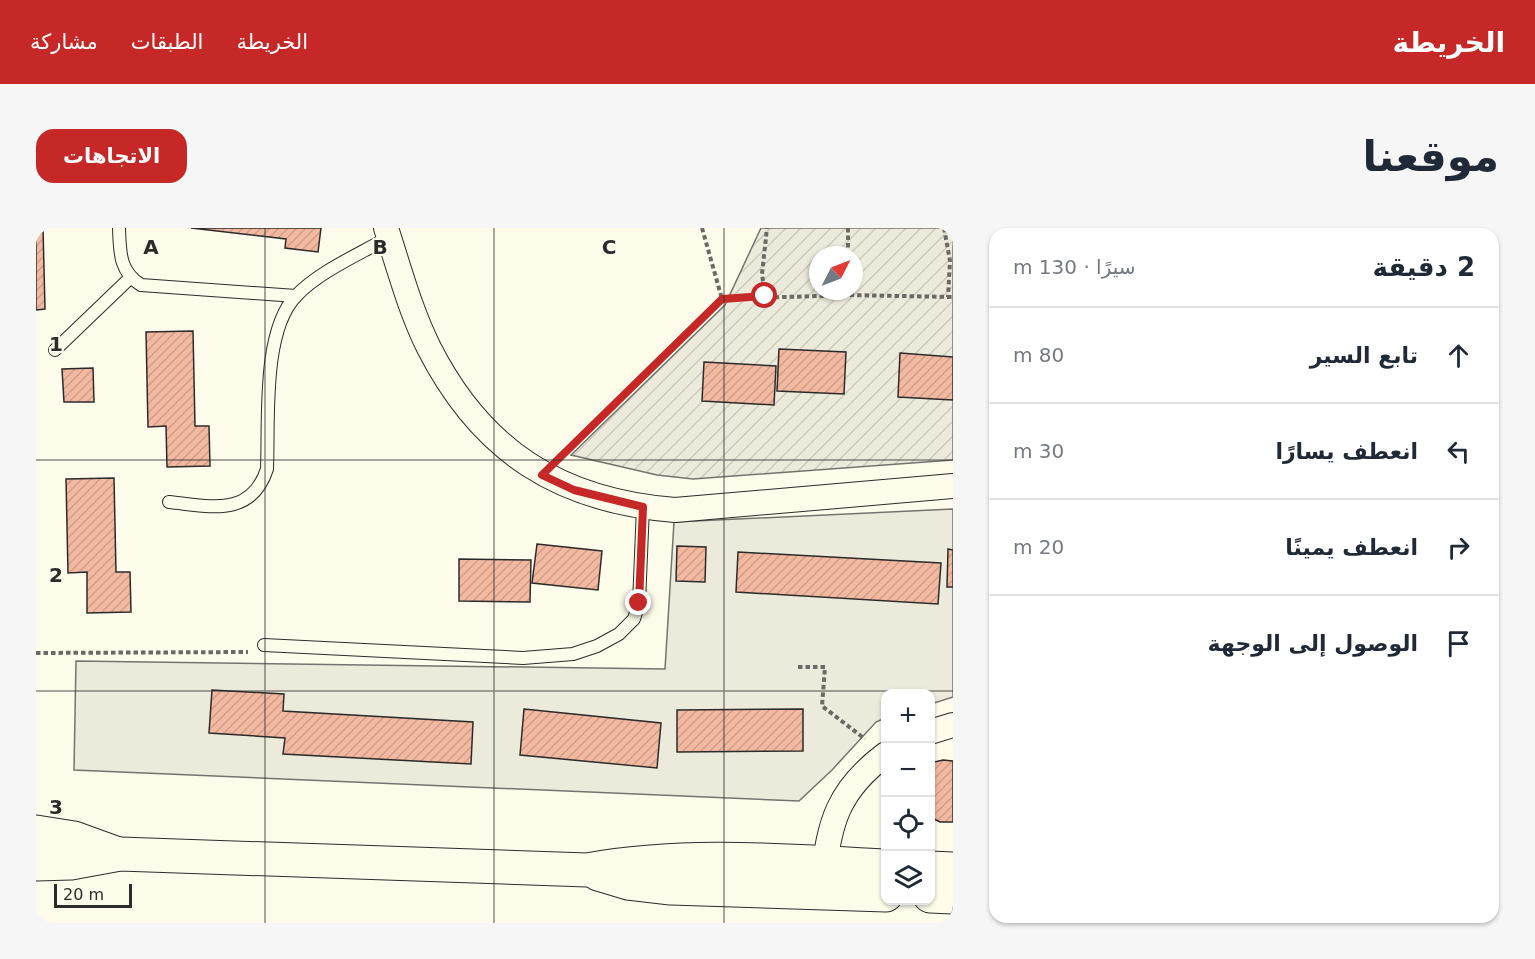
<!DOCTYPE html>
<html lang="ar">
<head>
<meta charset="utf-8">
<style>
  :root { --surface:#fff; --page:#f6f6f7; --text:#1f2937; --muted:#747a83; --line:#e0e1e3; --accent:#c62828 }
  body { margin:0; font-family:"DejaVu Sans",Vazirmatn,sans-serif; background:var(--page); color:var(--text); direction:rtl }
  .controls { position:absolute; right:18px; bottom:18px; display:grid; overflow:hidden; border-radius:12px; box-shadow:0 2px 4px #0004 }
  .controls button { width:54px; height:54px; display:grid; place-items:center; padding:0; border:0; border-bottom:2px solid var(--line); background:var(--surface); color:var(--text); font:30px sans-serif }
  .compass { position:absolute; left:773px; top:18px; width:54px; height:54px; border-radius:50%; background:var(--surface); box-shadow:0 2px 4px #0004; rotate:48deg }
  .scale { position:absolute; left:18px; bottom:15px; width:78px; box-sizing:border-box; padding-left:6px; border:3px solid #2b2b2b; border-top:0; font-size:16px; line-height:21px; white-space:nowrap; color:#2b2b2b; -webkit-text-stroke:4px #fdfbea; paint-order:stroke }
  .stop { position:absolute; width:18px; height:18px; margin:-14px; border:4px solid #c62828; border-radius:50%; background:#fff }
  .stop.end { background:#c62828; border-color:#fff; box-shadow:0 2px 6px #0008 }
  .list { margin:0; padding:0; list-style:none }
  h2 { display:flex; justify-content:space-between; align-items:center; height:78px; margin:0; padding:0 24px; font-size:26px }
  h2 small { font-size:20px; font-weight:400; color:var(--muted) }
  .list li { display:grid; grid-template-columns:39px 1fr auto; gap:18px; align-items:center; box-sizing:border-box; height:96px; padding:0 24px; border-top:2px solid var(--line) }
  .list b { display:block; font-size:22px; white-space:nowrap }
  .list em { font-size:20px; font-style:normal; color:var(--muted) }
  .icon { flex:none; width:33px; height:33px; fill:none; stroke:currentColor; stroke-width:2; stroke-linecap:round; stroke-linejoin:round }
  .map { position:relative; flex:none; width:917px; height:695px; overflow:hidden; direction:ltr; border-radius:18px }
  header { display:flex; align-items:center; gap:36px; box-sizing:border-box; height:84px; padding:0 30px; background:var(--accent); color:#fff }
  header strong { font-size:28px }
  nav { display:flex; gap:33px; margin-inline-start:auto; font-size:21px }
  .intro { display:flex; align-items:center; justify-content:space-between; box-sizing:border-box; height:144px; padding:0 36px }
  h1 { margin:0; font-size:42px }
  .button { padding:15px 27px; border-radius:18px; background:var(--accent); color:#fff; font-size:21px; font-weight:700 }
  main { display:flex; gap:36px; padding:0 36px }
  aside { flex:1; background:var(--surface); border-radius:18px; box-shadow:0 2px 4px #0004 }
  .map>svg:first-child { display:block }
  .grass { fill:#ecebdb; stroke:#74746e; stroke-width:1.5 }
  .garden { fill:url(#garden-furrows); stroke:#74746e; stroke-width:1.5; fill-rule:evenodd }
  .building { fill:url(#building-hatch); stroke:#2b2b2b; stroke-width:1.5 }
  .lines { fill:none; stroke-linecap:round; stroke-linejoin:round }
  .lane-casing { stroke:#2b2b2b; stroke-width:14 }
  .street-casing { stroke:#2b2b2b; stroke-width:26 }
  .secondary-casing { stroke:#2b2b2b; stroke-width:35 }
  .path { stroke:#6a6964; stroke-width:4; stroke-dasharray:4.5 3; stroke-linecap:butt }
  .lane { stroke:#fdfbea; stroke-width:12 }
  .street { stroke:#fdfbea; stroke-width:24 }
  .secondary { stroke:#fdfbea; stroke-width:33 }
  .route { stroke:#c62828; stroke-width:8 }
  .grid { fill:none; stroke:#2b2b2b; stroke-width:1.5; stroke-opacity:0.55 }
  .grid-label { font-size:20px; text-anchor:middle; font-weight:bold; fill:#2b2b2b; stroke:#fdfbea; stroke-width:4.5; stroke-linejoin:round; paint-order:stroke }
</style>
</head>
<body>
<header>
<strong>الخريطة</strong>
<nav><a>الخريطة</a><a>الطبقات</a><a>مشاركة</a></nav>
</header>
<div class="intro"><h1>موقعنا</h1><a class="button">الاتجاهات</a></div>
<main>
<aside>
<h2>2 دقيقة<small>سيرًا · 130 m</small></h2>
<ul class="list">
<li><svg class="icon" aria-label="ahead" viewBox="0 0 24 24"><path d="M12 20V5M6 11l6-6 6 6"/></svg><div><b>تابع السير</b></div><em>80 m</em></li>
<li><svg class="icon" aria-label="left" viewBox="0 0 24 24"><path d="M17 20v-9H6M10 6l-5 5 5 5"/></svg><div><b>انعطف يسارًا</b></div><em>30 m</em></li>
<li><svg class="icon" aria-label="right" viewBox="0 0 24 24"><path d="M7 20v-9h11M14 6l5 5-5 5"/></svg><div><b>انعطف يمينًا</b></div><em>20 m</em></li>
<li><svg class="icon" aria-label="arrive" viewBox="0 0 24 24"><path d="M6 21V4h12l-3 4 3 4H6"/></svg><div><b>الوصول إلى الوجهة</b></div></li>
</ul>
</aside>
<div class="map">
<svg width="917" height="695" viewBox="0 0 917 695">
  <defs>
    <pattern id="garden-furrows" width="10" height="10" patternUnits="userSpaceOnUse" patternTransform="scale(1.5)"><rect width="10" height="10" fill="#ecebdb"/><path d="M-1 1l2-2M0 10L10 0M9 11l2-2" fill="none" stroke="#cbcabc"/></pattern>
    <pattern id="building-hatch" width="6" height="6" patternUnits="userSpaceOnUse" patternTransform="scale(1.5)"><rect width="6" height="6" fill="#f2b8a0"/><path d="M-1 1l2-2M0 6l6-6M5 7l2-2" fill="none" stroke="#d09e8a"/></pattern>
  </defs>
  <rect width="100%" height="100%" fill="#fdfbea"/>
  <path class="grass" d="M917,281V469L895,476L894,466H850L849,490L840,494L796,542L763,573L38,542L40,433L629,441L638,294Z"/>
  <path class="garden" d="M725,0H917V232L657,251L621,247L535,227L689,77ZM782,27H818V63H782Z"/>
  <g class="building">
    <path d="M0,0H7L9,81L0,82Z"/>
    <path d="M155,0H285L282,24L249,20L250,11Z"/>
    <path d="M157,103L159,198H173L174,238L131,239L130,198L112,199L110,104Z"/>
    <path d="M743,121L810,124L808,166L741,163Z"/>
    <path d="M864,125L917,129V172L862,169Z"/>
    <path d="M668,134L740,138L738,177L666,173Z"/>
    <path d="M57,140L58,174H28L26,141Z"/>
    <path d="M78,250L80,344H94L95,384L51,385V344L32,345L30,251Z"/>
    <path d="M501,316L566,323L562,362L496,355Z"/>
    <path d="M641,318L670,319L669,354L640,353Z"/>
    <path d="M912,321L917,322V359H911Z"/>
    <path d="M702,324L905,335L902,376L700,364Z"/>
    <path d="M423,331L495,332L494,374L423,373Z"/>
    <path d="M176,462L248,466L247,483L437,494L435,536L247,526L249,510L173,505Z"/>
    <path d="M488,481L625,495L621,540L484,527Z"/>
    <path d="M767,481V523L641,524V482Z"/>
    <path d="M907,532L917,533V594H904L894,589V535Z"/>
  </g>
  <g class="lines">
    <g class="lane-casing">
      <g id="lane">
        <path d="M83,0C84,24 83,43 105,57L260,68"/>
        <path d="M19,122L94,50"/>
        <path d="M133,274C174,278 215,290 231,241C233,193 226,103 260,68C282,44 324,26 353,9"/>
        <path d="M228,417L487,430L537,426L561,418L583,406L598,391L603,375L607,279"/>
      </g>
    </g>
    <g class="street-casing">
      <g id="street">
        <path d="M350,0C363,40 374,82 393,120C446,224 524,273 639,282L917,258"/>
        <path d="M894,504L917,497"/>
        <path d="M787,651C793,594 802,562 850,526"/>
      </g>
    </g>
    <g class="secondary-casing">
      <g id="secondary">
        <path d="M0,604L38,610L82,626"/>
        <path d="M0,636L35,635L84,626L551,642C649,624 750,633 850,638"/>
        <path d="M894,640L917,641"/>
        <path d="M562,646L592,655L635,660L850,667"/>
        <path d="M894,668L917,669"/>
      </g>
    </g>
    <g class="path">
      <path d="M666,0L686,71"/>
      <path d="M812,0V27"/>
      <path d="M908,0L914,33L912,69"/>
      <path d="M729,68L726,46L731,0"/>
      <path d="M525,228L686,71L813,67L917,69"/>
      <path d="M0,425L212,424"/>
      <path d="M762,439H789L786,478L829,511"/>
    </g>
    <use href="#lane" class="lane"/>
    <use href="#street" class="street"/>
    <use href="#secondary" class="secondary"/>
  </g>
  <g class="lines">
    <path class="route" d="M603,375L607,279L538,262L506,247L686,71L729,68"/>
  </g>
  <path class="grid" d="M229,0V695M458,0V695M688,0V695M0,232H917M0,463H917"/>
  <g class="grid-label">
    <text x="115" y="26">A</text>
    <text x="344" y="26">B</text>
    <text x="573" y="26">C</text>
    <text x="20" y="123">1</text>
    <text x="20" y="354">2</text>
    <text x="20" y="586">3</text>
  </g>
</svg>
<div class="controls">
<button>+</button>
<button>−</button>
<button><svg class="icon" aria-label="locate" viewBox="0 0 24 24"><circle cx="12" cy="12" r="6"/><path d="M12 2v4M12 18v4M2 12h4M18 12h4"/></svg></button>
<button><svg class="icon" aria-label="layers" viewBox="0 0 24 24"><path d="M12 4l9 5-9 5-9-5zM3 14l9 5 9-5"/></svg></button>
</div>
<svg class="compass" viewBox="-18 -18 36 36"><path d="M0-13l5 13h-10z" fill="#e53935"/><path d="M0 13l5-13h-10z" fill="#747a83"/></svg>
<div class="scale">20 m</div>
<div class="stop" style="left:729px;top:68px"></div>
<div class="stop end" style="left:603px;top:375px"></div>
</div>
</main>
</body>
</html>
